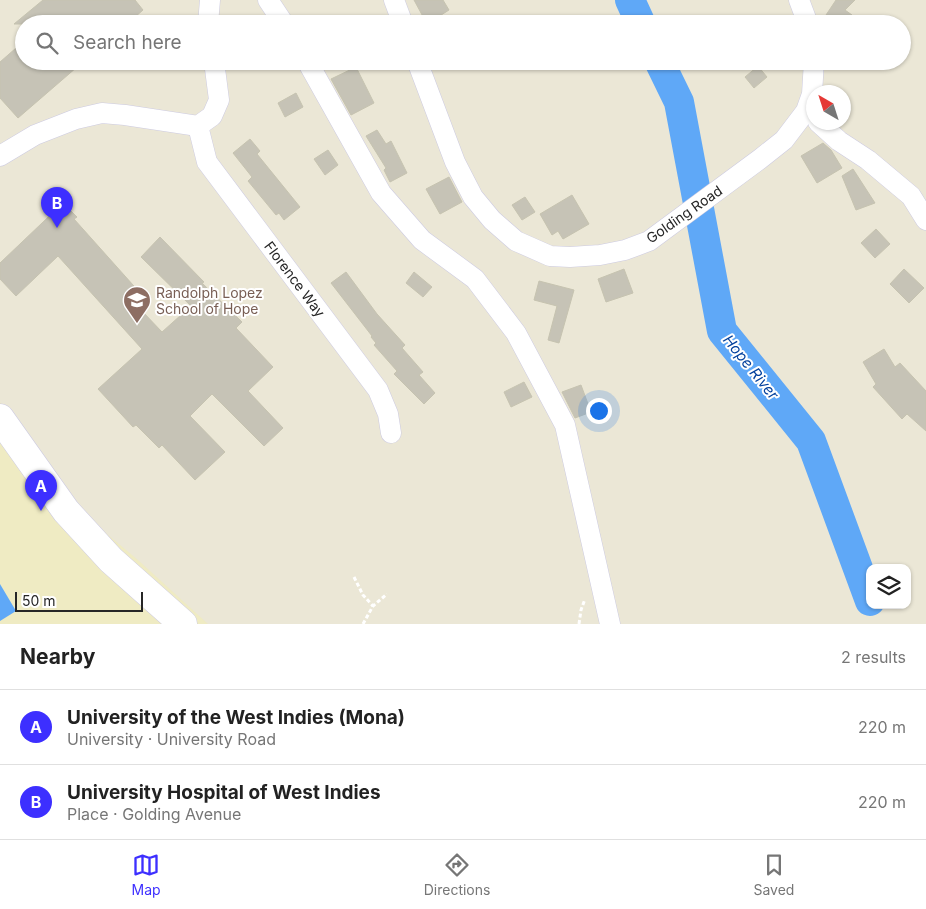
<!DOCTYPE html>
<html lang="en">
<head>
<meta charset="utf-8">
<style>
  :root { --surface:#fff; --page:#f6f6f6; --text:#222; --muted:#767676; --line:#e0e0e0; --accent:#3d2fff }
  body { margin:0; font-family:Inter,sans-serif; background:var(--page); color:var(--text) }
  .controls { position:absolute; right:15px; bottom:15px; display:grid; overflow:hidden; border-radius:10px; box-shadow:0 1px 4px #0004 }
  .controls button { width:45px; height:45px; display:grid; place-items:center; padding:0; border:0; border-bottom:1px solid var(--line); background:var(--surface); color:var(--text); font:25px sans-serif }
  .compass { position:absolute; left:806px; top:85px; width:45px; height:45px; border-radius:50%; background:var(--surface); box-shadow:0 1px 4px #0004; rotate:321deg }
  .scale { position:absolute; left:15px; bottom:12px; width:128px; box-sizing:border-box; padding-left:5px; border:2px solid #262626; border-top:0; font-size:14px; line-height:18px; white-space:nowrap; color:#262626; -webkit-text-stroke:4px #fff; paint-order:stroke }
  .you { position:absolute; left:598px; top:410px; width:18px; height:18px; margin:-12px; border:4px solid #fff; border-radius:50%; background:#1a73e8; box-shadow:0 0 0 8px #1a73e833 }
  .badge { display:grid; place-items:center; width:32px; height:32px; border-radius:50%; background:var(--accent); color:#fff; font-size:16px; font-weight:700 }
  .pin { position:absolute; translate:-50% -41px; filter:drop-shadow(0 1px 2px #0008) }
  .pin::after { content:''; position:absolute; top:26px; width:18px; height:15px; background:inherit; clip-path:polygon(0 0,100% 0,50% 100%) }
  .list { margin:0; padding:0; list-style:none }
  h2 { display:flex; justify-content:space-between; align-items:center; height:65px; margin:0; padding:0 20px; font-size:21px }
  h2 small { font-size:16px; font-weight:400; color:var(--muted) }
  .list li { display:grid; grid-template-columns:32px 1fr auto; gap:15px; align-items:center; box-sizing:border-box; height:75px; padding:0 20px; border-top:1px solid var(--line) }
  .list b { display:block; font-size:19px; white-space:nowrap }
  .list p { margin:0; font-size:16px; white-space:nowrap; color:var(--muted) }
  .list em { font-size:16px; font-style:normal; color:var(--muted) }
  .icon { flex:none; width:28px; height:28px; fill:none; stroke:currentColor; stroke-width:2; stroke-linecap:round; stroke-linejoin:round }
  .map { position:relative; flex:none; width:926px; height:624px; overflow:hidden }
  .search { position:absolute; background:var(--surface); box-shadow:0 1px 4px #0004; left:15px; right:15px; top:15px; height:55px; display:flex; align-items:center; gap:12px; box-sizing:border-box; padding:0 18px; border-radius:28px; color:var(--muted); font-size:19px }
  .sheet { height:215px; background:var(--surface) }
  nav { display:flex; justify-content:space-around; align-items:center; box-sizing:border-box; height:70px; border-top:1px solid var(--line); background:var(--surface); font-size:14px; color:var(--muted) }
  nav a { display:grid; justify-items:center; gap:2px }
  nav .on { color:var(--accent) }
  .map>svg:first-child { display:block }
  .education { fill:#efebc3 }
  .water { fill:#5fa8f7 }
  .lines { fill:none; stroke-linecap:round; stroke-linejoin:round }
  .river { stroke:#5fa8f7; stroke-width:30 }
  .building { fill:#c6c3b6; stroke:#c6c3b0 }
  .street-casing { stroke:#cdcbe1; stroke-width:21 }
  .secondary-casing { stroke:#cdcbe1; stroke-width:29 }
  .path { stroke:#fff; stroke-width:3; stroke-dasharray:4 2.5; stroke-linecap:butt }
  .street { stroke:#fff; stroke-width:20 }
  .secondary { stroke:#fff; stroke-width:28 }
  .labels { text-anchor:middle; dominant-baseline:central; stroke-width:4; stroke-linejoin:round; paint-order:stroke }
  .street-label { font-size:14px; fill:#262626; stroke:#fff }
  .education-label { font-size:14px; fill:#785e54; stroke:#fff; text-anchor:start }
  .water-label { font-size:15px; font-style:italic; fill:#04419d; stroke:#fff }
</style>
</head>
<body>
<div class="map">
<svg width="926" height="624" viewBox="0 0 926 624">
  <rect width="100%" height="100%" fill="#ebe7d6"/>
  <path class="education" d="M0,402L71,497L95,524L138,560L208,624H0Z"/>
  <path class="water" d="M0,584L16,611L0,621Z"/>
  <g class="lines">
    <g class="river">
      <path d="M630,0L641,24"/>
      <path d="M659,61L679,102L722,331L811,441L870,601"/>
    </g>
  </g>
  <g class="building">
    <path d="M43,0H135L143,10L127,24H14Z"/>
    <path d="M414,0H443L449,10L427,24Z"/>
    <path d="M836,0H855L845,10L852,15L845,24H838L834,21L832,24H820Z"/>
    <path d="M24,41V61H84L18,118L0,98V62Z"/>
    <path d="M758,66L767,77L754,88L745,77Z"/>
    <path d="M356,67L374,103L351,115L331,79Z"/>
    <path d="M296,93L303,107L285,117L278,103Z"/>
    <path d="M377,130L386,144L391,141L407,173L390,182L384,170L386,168L366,136Z"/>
    <path d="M250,139L260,151L257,154L300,207L284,220L279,213L276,215L248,181L252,177L233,153Z"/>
    <path d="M823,143L831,150L842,168L817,183L801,156Z"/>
    <path d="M328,150L338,165L325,175L314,159Z"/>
    <path d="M853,169L875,203L856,210L842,176Z"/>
    <path d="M449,177L462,202L440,214L426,189Z"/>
    <path d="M572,195L589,224L563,239L558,231L552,235L540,214Z"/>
    <path d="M525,197L535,212L522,220L512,205Z"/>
    <path d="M63,203L77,217L74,219L150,304L142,311L162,332L191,306L141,257L160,237L204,282L202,283L242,322L236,328L273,367L248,391L283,428L264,446L212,394L190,416L225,452L195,480L162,445L159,448L136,425L133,427L98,389L142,349L58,256L16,296L0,279V263Z"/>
    <path d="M876,229L890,244L875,258L861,243Z"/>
    <path d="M624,269L633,293L606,302L598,279Z"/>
    <path d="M904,269L924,288L909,303L890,284Z"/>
    <path d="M346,272L377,314L405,345L402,348L423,372L419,375L435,393L424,404L394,374L397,371L374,345L376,343L371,337L372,336L331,283Z"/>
    <path d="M414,272L432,287L423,297L406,283Z"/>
    <path d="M539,281L574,290L559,343L548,340L557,306L534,300Z"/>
    <path d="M884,349L895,367L900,363L926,391V431L907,414L902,419L873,387L876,384L863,362Z"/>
    <path d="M524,382L532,397L511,407L504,392Z"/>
    <path d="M581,385L591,412L575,418L562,392Z"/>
  </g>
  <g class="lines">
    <g class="street-casing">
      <g id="street">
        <path d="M268,0L284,24"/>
        <path d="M394,0L403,24"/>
        <path d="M799,0L808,24"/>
        <path d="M208,24L210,0"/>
        <path d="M307,61L381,193L422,240L475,279L516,333L565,425L610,624"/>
        <path d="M417,61L455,162L473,197L492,220L516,241L550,256L570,257L600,255L625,250L649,241L760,159L784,140L806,111L812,94L814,61"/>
        <path d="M818,122L839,141L868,160L911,196L926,220"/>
        <path d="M198,126L207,162L378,390L388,414L391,433"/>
        <path d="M0,156L35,135L76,119L102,113L125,115L198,126L212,116L219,100L214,61"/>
      </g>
    </g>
    <g class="secondary-casing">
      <path id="secondary" d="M0,418L66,511L111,560L183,624"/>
    </g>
    <g class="path">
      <path d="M354,577L363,595L373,606"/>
      <path d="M363,624L373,606L387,594"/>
      <path d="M579,624L581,610L585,599"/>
    </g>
    <use href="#street" class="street"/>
    <use href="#secondary" class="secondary"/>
  </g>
  <defs>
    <g id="school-pin" transform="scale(1.4375)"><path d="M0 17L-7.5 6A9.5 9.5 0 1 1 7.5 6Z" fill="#8d6e63" stroke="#fff"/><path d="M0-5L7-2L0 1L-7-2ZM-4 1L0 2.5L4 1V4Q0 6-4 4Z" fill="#fff"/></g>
  </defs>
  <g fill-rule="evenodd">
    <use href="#school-pin" x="137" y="300"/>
  </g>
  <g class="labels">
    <g class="street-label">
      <text transform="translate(684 214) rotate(-35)">Golding Road</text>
      <text transform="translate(295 279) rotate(53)">Florence Way</text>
    </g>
    <g class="education-label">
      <text x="156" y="292">Randolph Lopez<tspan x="156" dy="16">School of Hope</tspan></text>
    </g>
    <g class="water-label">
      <text transform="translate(751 367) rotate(51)">Hope River</text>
    </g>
  </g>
</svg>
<div class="controls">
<button><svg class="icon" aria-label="layers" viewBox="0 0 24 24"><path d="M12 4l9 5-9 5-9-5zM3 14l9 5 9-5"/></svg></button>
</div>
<svg class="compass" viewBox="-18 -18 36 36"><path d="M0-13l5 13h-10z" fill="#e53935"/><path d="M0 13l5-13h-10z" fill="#767676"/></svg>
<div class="scale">50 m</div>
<div class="you"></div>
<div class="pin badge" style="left:41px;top:511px">A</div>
<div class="pin badge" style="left:57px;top:228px">B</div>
<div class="search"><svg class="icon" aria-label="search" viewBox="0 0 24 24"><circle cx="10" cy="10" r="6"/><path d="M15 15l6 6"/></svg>Search here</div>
</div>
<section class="sheet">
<h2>Nearby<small>2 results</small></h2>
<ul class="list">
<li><span class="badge">A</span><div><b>University of the West Indies (Mona)</b><p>University · University Road</p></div><em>220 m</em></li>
<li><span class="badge">B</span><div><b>University Hospital of West Indies</b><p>Place · Golding Avenue</p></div><em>220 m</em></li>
</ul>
</section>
<nav>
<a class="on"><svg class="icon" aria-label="map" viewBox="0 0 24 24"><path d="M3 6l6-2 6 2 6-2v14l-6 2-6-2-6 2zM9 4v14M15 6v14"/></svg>Map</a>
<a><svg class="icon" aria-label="directions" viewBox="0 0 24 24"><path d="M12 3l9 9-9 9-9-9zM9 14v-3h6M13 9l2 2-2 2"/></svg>Directions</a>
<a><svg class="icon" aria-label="saved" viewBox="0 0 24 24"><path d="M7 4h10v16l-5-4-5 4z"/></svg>Saved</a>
</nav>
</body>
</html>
